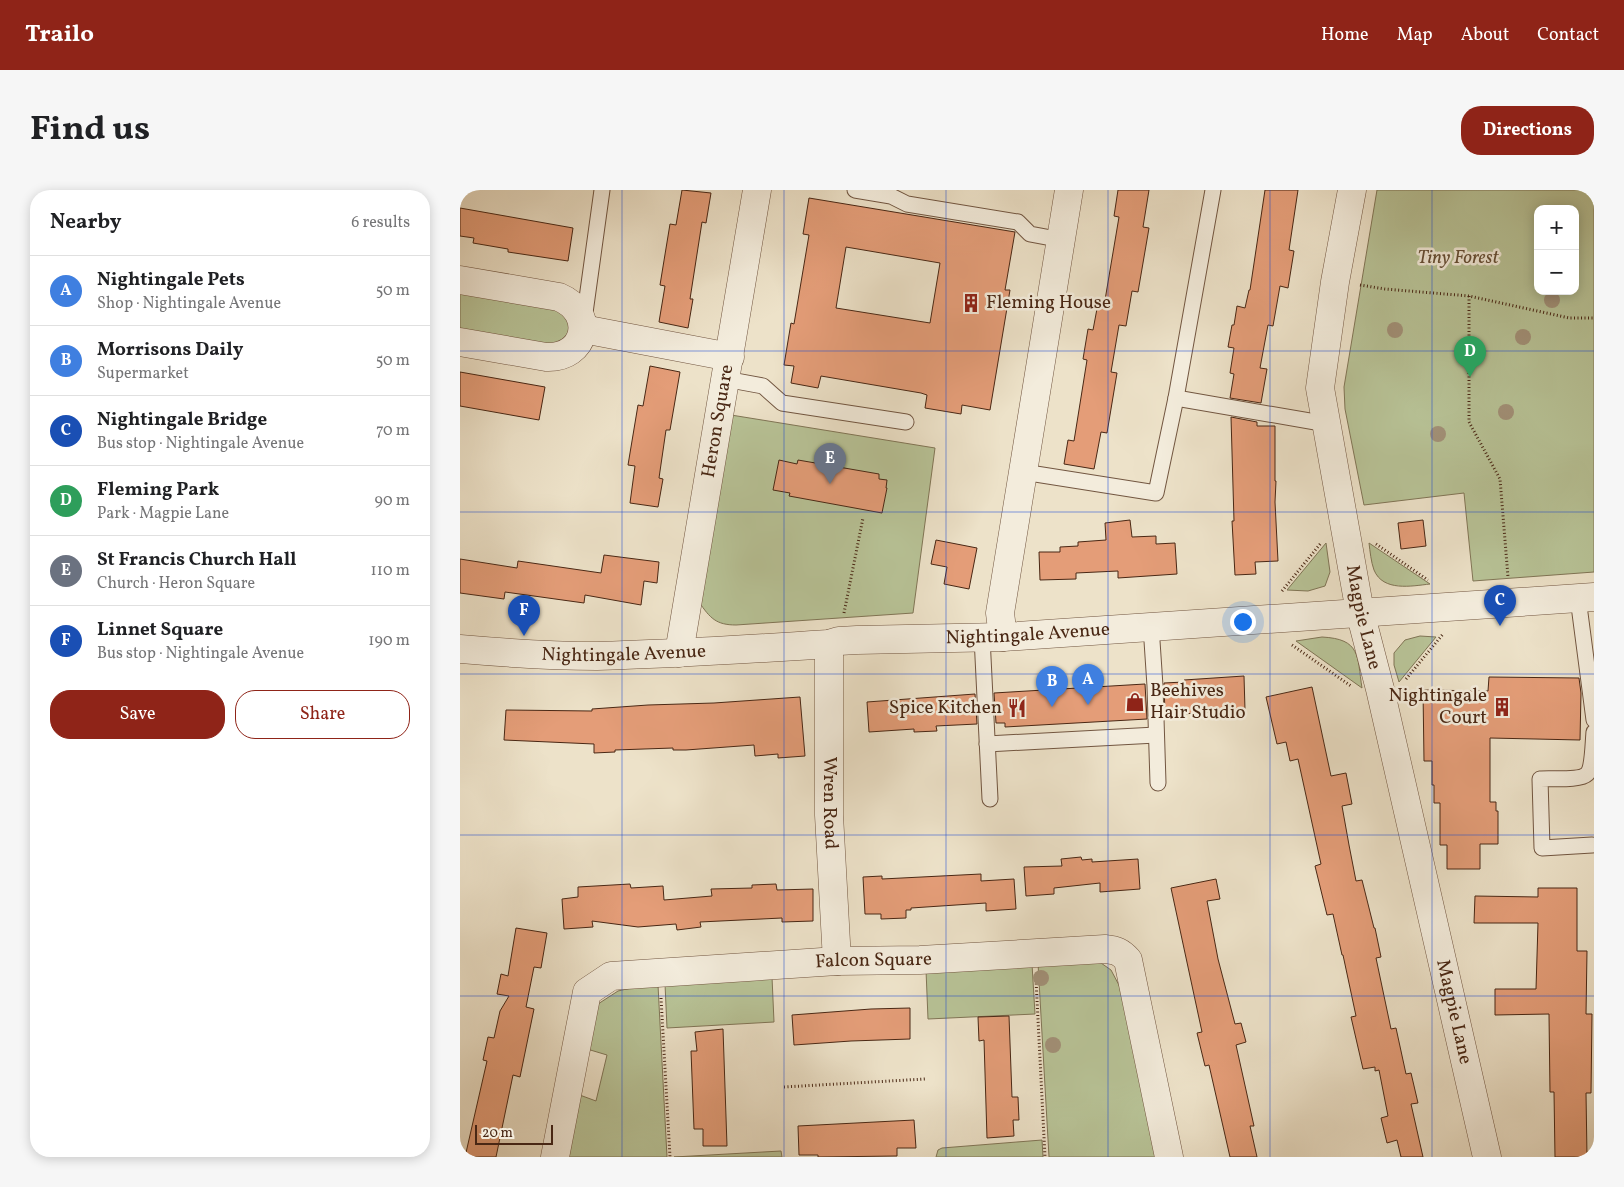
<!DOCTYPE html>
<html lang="en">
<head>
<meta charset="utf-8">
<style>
  :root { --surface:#fff; --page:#f6f6f6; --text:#202124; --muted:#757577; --line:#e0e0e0; --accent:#8f2418 }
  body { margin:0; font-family:Vollkorn,serif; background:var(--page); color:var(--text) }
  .controls { position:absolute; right:15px; top:15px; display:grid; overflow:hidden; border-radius:10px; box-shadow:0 2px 12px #0003 }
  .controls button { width:45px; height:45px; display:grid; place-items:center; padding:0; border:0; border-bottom:1px solid var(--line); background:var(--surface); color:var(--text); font:25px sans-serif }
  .scale { position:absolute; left:15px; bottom:12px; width:78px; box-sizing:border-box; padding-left:5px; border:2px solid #492714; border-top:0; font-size:14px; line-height:18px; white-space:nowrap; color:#492714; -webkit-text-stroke:4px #f3ecdc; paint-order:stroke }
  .you { position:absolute; left:782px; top:431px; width:18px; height:18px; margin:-12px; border:4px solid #fff; border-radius:50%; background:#1a73e8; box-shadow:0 0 0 8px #1a73e833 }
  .badge { display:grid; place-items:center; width:32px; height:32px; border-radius:50%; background:var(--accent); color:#fff; font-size:16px; font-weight:700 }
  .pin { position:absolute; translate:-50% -41px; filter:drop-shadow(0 1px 2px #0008) }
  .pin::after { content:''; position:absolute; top:26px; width:18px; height:15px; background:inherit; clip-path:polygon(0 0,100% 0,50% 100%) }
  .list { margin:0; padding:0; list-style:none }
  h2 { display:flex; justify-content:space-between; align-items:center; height:65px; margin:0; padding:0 20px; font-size:21px }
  h2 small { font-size:16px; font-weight:400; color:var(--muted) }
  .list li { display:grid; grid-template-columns:32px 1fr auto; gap:15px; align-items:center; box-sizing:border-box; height:70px; padding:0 20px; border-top:1px solid var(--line) }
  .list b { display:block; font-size:19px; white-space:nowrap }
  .list p { margin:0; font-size:16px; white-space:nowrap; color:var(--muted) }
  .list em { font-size:16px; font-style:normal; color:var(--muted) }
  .actions { display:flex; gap:10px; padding:15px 20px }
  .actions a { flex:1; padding:11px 0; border:1px solid var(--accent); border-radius:20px; text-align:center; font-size:18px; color:var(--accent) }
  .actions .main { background:var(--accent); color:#fff }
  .map { position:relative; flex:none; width:1134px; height:967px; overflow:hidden; border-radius:20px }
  header { display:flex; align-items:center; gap:30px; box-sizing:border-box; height:70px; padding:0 25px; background:var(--accent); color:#fff }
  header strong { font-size:24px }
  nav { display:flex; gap:28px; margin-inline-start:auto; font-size:18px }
  .intro { display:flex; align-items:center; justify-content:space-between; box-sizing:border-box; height:120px; padding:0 30px }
  h1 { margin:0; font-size:35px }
  .button { padding:12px 22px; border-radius:20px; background:var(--accent); color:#fff; font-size:18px; font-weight:700 }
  main { display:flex; gap:30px; padding:0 30px }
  aside { flex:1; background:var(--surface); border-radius:20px; box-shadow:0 2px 12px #0003 }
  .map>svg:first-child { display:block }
  .green { fill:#b8c397; stroke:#807556; fill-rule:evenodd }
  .building { fill:#e49d78; stroke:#492714; fill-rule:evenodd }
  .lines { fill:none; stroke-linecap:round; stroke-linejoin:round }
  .service-casing { stroke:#725641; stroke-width:17 }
  .minor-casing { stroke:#725641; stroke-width:29 }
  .path { stroke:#492714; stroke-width:3; stroke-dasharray:1 2.5; stroke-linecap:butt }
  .service { stroke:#f3ecdc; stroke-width:15 }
  .minor { stroke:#f3ecdc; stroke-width:28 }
  .tree { fill:#a29178 }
  .grid { fill:none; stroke:#1d4ed8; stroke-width:1; stroke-opacity:0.55 }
  .labels { text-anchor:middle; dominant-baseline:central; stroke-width:5; stroke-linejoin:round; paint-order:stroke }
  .park-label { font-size:19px; font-style:italic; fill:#654e35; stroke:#f3ecdc }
  .poi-label { font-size:19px; fill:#492714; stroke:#f3ecdc; text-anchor:start }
  .street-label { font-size:19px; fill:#492714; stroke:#f3ecdc }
</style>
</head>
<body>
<header>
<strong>Trailo</strong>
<nav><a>Home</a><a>Map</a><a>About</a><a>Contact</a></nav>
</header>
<div class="intro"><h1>Find us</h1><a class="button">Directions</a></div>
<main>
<aside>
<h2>Nearby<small>6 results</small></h2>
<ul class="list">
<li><span class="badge" style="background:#3f7fe0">A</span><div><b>Nightingale Pets</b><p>Shop · Nightingale Avenue</p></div><em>50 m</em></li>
<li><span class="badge" style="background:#3f7fe0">B</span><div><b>Morrisons Daily</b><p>Supermarket</p></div><em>50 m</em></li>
<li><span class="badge" style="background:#1a4fb4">C</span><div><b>Nightingale Bridge</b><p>Bus stop · Nightingale Avenue</p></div><em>70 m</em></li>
<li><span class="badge" style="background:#2e9e5b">D</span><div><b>Fleming Park</b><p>Park · Magpie Lane</p></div><em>90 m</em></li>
<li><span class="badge" style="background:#6b7280">E</span><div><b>St Francis Church Hall</b><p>Church · Heron Square</p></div><em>110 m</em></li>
<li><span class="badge" style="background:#1a4fb4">F</span><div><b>Linnet Square</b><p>Bus stop · Nightingale Avenue</p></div><em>190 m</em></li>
</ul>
<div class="actions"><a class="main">Save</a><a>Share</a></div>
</aside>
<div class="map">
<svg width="1134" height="967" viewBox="0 0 1134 967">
  <rect width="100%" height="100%" fill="#ede2c9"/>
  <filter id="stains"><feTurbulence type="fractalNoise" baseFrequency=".004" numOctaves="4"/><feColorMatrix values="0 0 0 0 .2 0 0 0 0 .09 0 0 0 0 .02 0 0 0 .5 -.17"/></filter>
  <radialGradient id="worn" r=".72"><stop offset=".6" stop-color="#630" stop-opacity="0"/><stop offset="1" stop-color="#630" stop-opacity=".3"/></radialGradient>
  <g class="green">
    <path d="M917,0H1134V382L1013,391L1004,303L904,315L885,219L884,197ZM1078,19H1115V101H1078Z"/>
    <path d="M0,90L109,111L115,157L0,152Z"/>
    <path d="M271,225L475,258L453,423L276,435C256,435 250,428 239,412Z"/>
    <path d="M866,353L870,382L865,396L848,401L827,400Z"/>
    <path d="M909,353L970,394C952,396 923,402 914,380C911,372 910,361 909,353Z"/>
    <path d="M960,446L976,447L939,492L934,475V463L945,450Z"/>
    <path d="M862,447C901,449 897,466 902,498L836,451Z"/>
    <path d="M578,773H641L651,780L661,799L697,967H589Z"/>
    <path d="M572,774L575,824L468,829L466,780Z"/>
    <path d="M312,787L314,832L207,838L205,794Z"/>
    <path d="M184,795H198L207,967H107L117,904L136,911L147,865L127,859L138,814L158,801Z"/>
    <path d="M582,950L583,967H476L478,960L482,958Z"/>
    <path d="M321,961L322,967H214Z"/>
  </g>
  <g class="building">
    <path d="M222,0L251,3L246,33L242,32L230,109H233L228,138L199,132L205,96L200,95L210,34L216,35Z"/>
    <path d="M658,0H689L683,37L689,38L678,102L672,101L666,136L659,135L651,182L657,183L647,243L641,242L634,279L604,274L608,250L614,251L627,170L623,169L628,139L633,140L639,108L645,110L659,27L654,26Z"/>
    <path d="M805,0H838L829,60L834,61L828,98L820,96L813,136L808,135L800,178L807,179L801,213L770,208L774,184L770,183L774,158L768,157L772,135H774L777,116L785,118L789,100H790Z"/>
    <path d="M349,8L555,42L545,100H550L530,220L502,215L501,224L465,218L467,205L461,203L361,186L358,198L331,193L334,176L324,175L331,133L334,134L349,45L343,44ZM386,57L480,73L470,133L376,118Z"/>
    <path d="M0,18L113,38L108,71L48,62V59L13,53L14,48L0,46Z"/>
    <path d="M190,176L220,182L210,240H206L199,288L203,289L198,317L170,313L175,276L168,275L178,215L183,216Z"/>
    <path d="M0,182L85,197L79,230L0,216Z"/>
    <path d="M771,227L797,232V236H815V291H816L815,312L818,371L795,372L796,384L775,385L772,331H774Z"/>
    <path d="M319,270L337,274L338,270L419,284V289L427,290L426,298H427L422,323L329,306L330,303L313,300Z"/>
    <path d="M670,330L672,347L696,346V354L715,353L717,384L658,388V381L616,383V389L580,390L579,362H600V357L618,356V352L646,350L645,333Z"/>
    <path d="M963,330L966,356L941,359L938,333Z"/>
    <path d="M476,350L517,358L509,399L484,394L487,377L471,374Z"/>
    <path d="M144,365L199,372L197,393L184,391L181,415L125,405L124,413L45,402L44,409L0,403V369L57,378L58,371L141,383Z"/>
    <path d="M784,486L785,520L705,525L704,493L724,492V490Z"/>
    <path d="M1029,487L1119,488L1121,503L1120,550L1030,548V612H1036V621H1038V654H1020V679H987V655H980V613H974V595H972V571H964L963,500L1028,501Z"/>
    <path d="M685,494L687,529L545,537V533H536L534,503Z"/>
    <path d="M852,497L871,586L886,583L892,614L882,616L889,655L896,691L902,690L914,738H915L921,767L916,768L931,839L936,838L946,884L951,883L958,913L951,914L963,967H941L937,950L927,953L921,928L928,926L919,880L915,881V877L903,879L891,827L896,826L883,765H882L873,724L867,725L855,676L861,674L838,569L830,571L826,552L817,554L806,507Z"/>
    <path d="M515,504L517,534L476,536L477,541L454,542V539L409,542L407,512Z"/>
    <path d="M340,507L345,566L318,568V564L295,566L294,555L226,560H213V558L155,560V562L134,563V554L44,550L46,520L132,521V519L188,515L254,513Z"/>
    <path d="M621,667L622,670L632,669V672L678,669L680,699L640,702V693L594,698V704L566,706L564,677L602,676L601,669Z"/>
    <path d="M521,684V691L554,689L556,719L526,721V713L451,718V720H446V728L421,729V724H405L403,687L422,686V689Z"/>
    <path d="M756,689L760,709L747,711L758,769L775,834L781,833L786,852L776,855L794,936H790L797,967H770L749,875L745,876L737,843L742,842L711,698Z"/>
    <path d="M170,694L171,698L203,696L204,710L252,706L251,699L292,698V695L316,694L317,700L353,699V731L322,732V728L240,732L241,737L217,740L216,734L178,737L132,731L133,737L104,739L102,709L118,707V697Z"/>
    <path d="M1078,698H1117V761H1127L1126,824H1132L1131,903H1126L1127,967H1095L1094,902H1090L1089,824L1035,825V799H1076L1078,733H1014L1015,706L1078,707Z"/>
    <path d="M56,738L87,743L81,778L74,777L66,817L74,819L60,887L53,885L36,967H5L27,871L23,870L28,847L34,848L40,821L49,806L37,804L41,784L48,786Z"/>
    <path d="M450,818V849L391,851L334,855L332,825L411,819Z"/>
    <path d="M549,826L552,907H558L559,930H553L554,946L527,948L524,850L519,851L518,827Z"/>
    <path d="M263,839L267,956H243V939H234L231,861H237L235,842Z"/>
    <path d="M454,930L456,958H437V966L358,967V965H339L338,936Z"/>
  </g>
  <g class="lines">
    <g class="service-casing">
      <g id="service">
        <path d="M395,0L431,6L447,14L558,32L570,44L602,50"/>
        <path d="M124,130L142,0"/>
        <path d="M265,189L303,196L322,213L446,232"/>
        <path d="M716,208L867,234"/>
        <path d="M563,282L696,303L716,208L753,0"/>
        <path d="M1118,408L1134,530"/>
        <path d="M691,436L695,496L698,593"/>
        <path d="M522,447L530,609"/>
        <path d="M527,554L696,545"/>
        <path d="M1132,655L1082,658L1080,589C1090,588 1120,591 1127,584C1133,578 1133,551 1134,542"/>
      </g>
    </g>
    <g class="minor-casing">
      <g id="minor">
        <path id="s1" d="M892,0L875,92L860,198L900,422L920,499L1027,967"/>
        <path d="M0,90L99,107C137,123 126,169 86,167L0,152"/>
        <path d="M123,139L270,167"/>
        <path d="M543,447L540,423L609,0"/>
        <path id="s2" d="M369,454V625L377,771"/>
        <path id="s3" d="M0,459C46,463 91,466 137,466C214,464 292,459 369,454L379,451L397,450L543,447L1134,407"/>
        <path id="s4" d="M219,463L297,0"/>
        <path id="s5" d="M95,967L127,802L151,786L377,771L460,770L645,759C656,760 661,762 668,770L709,967"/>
      </g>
    </g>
    <g class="path">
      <path d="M900,95L925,99L1009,106L1109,128H1134"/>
      <path d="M1009,106V232L1040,289L1048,387"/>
      <path d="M916,354L968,390"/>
      <path d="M822,401L861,353"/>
      <path d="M384,423L403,328"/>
      <path d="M832,455L891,496"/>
      <path d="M946,489L983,444"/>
      <path d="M576,790L585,967"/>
      <path d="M201,808L210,967"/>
      <path d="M324,897L465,889"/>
    </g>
    <use href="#service" class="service"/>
    <use href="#minor" class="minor"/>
  </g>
  <g class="tree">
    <circle cx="1092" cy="110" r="8"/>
    <circle cx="935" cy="140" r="8"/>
    <circle cx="1063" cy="147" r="8"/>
    <circle cx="1046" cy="222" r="8"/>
    <circle cx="978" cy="244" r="8"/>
    <circle cx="581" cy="788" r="8"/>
    <circle cx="593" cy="855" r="8"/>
  </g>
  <path class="grid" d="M162,0V967M324,0V967M486,0V967M648,0V967M810,0V967M972,0V967M0,161H1134M0,322H1134M0,484H1134M0,645H1134M0,806H1134"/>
  <defs>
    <g id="building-bare" transform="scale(1.5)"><path d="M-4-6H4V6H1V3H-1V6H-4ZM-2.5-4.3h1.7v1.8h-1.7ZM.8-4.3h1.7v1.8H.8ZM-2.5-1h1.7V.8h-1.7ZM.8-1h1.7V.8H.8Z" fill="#8f2418" stroke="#f3ecdc" stroke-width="2.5" paint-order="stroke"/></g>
    <g id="shop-bare" transform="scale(1.5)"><path d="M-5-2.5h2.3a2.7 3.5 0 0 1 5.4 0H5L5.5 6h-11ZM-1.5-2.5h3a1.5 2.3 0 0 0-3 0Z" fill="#8f2418" stroke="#f3ecdc" stroke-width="2.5" paint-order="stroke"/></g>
    <g id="restaurant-bare" transform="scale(1.5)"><path d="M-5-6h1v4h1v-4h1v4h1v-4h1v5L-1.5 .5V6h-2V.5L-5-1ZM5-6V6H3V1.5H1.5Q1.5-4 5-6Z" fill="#8f2418" stroke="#f3ecdc" stroke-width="2.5" paint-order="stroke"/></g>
  </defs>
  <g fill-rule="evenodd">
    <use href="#building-bare" x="511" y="113"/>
    <use href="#shop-bare" x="675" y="512"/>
    <use href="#building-bare" x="1042" y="517"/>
    <use href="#restaurant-bare" x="557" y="518"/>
  </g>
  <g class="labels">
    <g class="park-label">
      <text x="998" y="68">Tiny Forest</text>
    </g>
    <g class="poi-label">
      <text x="526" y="113">Fleming House</text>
      <text x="690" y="501">Beehives<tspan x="690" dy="22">Hair Studio</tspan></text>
      <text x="1027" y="506" text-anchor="end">Nightingale<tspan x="1027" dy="22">Court</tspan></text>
      <text x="542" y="518" text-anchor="end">Spice Kitchen</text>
    </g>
    <g class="street-label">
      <text stroke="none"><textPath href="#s4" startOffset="235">Heron Square</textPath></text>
      <text stroke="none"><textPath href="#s1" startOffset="434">Magpie Lane</textPath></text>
      <text stroke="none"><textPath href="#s3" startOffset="569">Nightingale Avenue</textPath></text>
      <text stroke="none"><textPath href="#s3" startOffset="164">Nightingale Avenue</textPath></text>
      <text stroke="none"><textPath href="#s2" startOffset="159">Wren Road</textPath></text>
      <text stroke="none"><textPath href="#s5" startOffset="460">Falcon Square</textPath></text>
      <text stroke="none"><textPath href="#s1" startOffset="839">Magpie Lane</textPath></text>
    </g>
  </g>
  <rect width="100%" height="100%" filter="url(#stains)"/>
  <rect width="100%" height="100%" fill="url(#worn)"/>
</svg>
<div class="controls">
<button>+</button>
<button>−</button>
</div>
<div class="scale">20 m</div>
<div class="you"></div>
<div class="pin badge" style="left:628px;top:515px;background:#3f7fe0">A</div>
<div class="pin badge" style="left:592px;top:517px;background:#3f7fe0">B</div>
<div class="pin badge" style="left:1040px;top:436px;background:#1a4fb4">C</div>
<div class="pin badge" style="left:1010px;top:187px;background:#2e9e5b">D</div>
<div class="pin badge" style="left:370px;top:294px;background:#6b7280">E</div>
<div class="pin badge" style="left:64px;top:446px;background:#1a4fb4">F</div>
</div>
</main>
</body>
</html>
